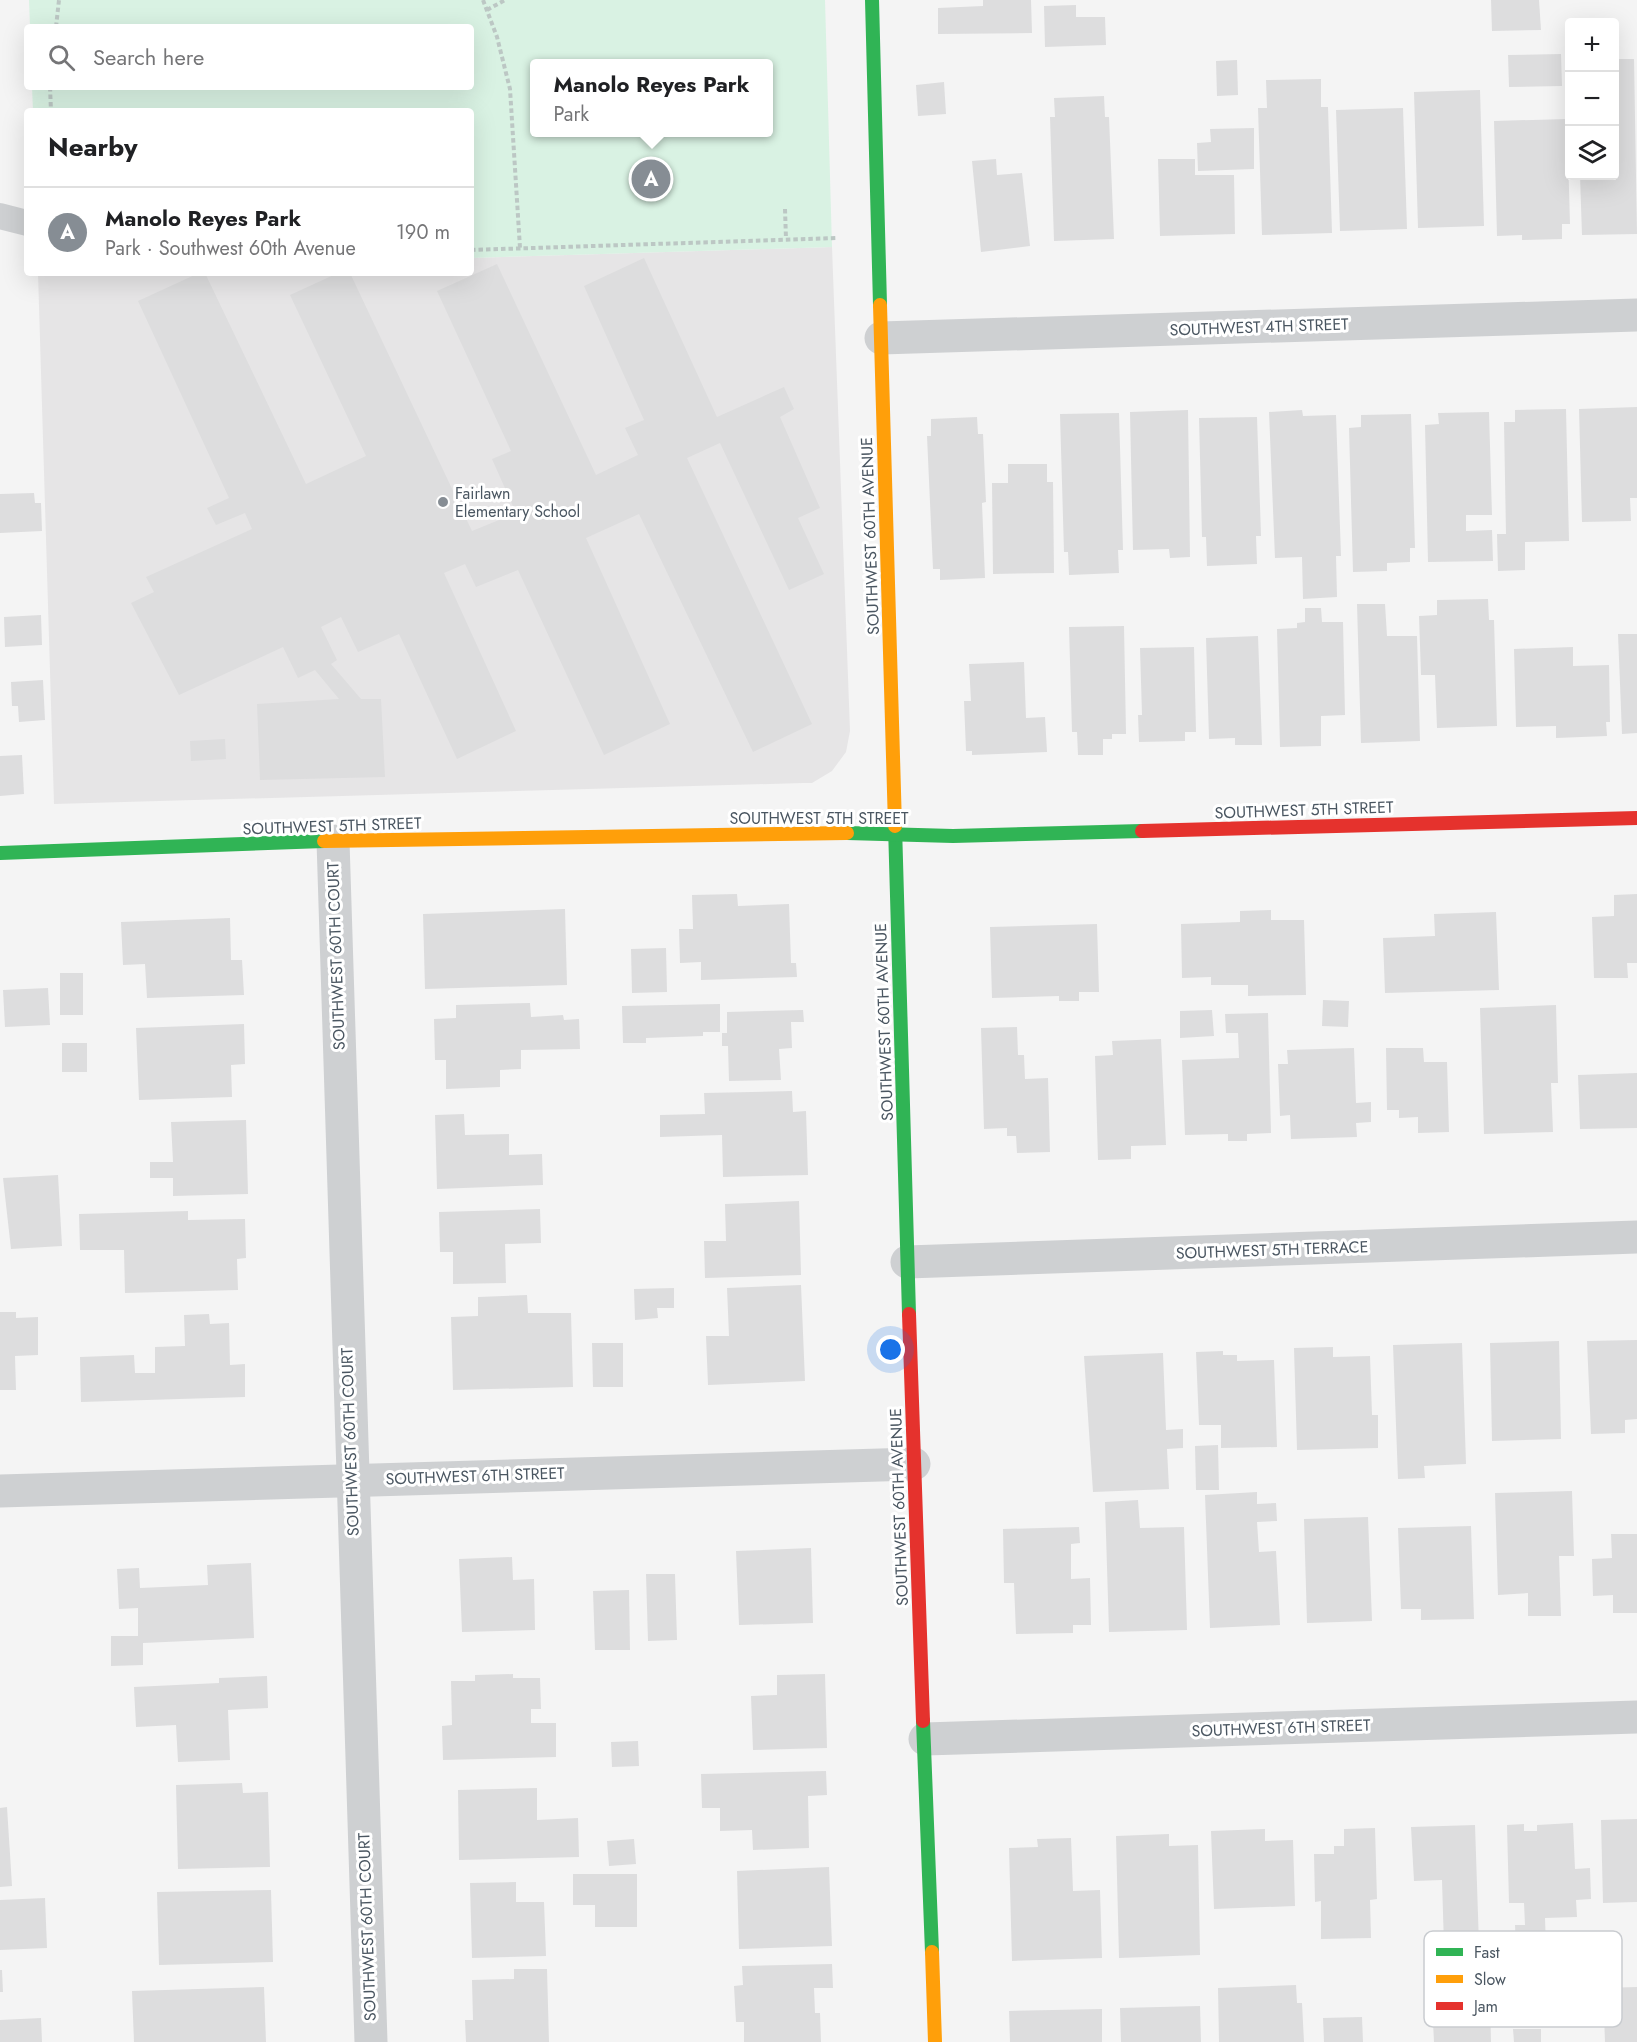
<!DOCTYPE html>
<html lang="en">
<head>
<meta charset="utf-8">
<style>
  :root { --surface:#fff; --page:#f6f6f6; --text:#202124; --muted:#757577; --line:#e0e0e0; --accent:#868d94 }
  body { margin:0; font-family:Jost,sans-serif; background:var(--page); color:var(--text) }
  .controls { position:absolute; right:18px; top:18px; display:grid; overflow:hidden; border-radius:6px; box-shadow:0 6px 24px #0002 }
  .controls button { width:54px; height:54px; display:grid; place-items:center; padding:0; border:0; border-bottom:2px solid var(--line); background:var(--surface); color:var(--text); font:30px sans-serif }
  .you { position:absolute; left:891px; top:1350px; width:21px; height:21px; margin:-15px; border:4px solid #fff; border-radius:50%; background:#1a73e8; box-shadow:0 0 0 9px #1a73e833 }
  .badge { display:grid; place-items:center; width:39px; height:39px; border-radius:50%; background:var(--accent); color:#fff; font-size:20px; font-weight:700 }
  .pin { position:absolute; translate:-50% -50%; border:3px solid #fff; box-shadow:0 2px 6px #0006 }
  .popup { position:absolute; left:530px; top:59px; width:243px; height:78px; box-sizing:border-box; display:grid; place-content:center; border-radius:6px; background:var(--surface); filter:drop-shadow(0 2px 4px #0005); font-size:20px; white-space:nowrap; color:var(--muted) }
  .popup b { font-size:22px; color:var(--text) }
  .popup::after { content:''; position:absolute; left:50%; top:100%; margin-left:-12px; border:12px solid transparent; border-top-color:var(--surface) }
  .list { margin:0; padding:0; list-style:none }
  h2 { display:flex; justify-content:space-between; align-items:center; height:78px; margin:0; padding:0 24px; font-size:26px }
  h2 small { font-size:20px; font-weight:400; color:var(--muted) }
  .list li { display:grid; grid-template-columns:39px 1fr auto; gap:18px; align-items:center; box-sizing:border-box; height:90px; padding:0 24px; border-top:2px solid var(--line) }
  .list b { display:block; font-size:22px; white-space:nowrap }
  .list p { margin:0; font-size:20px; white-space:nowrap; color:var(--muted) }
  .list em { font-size:20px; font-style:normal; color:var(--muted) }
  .icon { flex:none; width:33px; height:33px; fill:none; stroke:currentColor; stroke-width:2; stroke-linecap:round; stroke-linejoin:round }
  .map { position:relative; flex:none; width:1637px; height:2042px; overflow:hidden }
  .search { position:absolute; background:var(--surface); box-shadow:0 6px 24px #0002; left:24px; top:24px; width:450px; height:66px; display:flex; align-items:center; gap:15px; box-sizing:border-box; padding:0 21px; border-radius:6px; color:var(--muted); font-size:22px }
  .panel { position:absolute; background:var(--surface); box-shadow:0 6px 24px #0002; left:24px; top:108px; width:450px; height:168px; border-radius:6px }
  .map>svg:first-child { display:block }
  .education { fill:#e6e5e6 }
  .green { fill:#d9f2e3; fill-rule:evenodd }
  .building { fill:#ddddde }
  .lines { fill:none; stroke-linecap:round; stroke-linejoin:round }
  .path { stroke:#bcc7c4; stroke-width:4; stroke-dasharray:4.5 3; stroke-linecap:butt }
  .lane { stroke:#ced0d2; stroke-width:26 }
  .street { stroke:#ced0d2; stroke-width:33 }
  .fast { stroke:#30b455; stroke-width:14 }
  .slow { stroke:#ff9f0a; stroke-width:14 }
  .jam { stroke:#e5322d; stroke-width:14 }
  .poi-dot { fill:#868d94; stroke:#fff; stroke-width:2 }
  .labels { text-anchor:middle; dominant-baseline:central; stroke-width:6; stroke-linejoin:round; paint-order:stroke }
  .street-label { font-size:16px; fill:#4a5661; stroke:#fff }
  .poi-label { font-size:16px; fill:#4a5661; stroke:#fff; text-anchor:start }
  .key { fill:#fff; stroke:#c9ccd0; stroke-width:1.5 }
  .key-label { font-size:16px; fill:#4a5661 }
</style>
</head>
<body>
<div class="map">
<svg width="1637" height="2042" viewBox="0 0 1637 2042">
  <rect width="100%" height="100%" fill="#f4f4f4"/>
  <path class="education" d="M832,247L850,731L846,752L832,771L812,783H803L54,804L38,273H471V258Z"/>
  <path class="green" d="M29,0H825L832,247L471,258V111H33L32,87H471V27H30ZM534,63H768V132H534Z"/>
  <g class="building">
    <path d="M983,0H1031L1032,33L938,34V8L983,6Z"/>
    <path d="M1491,0H1539L1541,30L1492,31Z"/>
    <path d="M1076,5V17H1105L1106,45L1045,47L1044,6Z"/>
    <path d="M1561,54L1562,86L1509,87L1508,55Z"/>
    <path d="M1614,59H1634L1637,234L1582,235L1580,176H1614Z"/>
    <path d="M1237,60L1238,95L1217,96L1216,61Z"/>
    <path d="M1321,79V107H1328L1332,233L1262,235L1258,108H1267L1266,80Z"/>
    <path d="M944,82L946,114L918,116L916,85Z"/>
    <path d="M1480,90L1484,226L1418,228L1414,92Z"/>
    <path d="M1104,96L1105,117H1109L1114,239L1054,241L1050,117H1055L1054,98Z"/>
    <path d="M1403,108L1407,229L1340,231L1336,110Z"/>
    <path d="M1567,119L1570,224H1562V239L1522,240V235L1497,236L1494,121Z"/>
    <path d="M1254,128V169L1198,171L1197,143L1211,142L1210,129Z"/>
    <path d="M996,159L997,175L1022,173L1030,246L981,252L972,161Z"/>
    <path d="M1158,159H1195V175H1234L1235,234L1160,236Z"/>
    <path d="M644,258L717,417L784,387L794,409L780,417L820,508L798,518L824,574L789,590L720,443L687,458L812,724L753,752L639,514L586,538L670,724L604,755L518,570L476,587L465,564L444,573L516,731L457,759L399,634L358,652L341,617L321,627L337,660L331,664L361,699H381L385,777L260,780L257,704L339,699L315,670L298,678L283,647L179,695L131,603L154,592L146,577L252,529L245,513L216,525L207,508L229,498L138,301L199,273H205L306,484L366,456L290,295L338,273H350L472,531L516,513L492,459L511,451L437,291L497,264L596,475L638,455L625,428L644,420L584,286Z"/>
    <path d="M1637,407V498H1630L1631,521L1582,522L1579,409Z"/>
    <path d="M1566,409L1569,541L1525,542V570L1498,571L1497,534H1506L1504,422H1515V410Z"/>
    <path d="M1188,410L1190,557L1170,558L1169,549L1133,550L1130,412Z"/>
    <path d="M1302,410L1303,416L1336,415L1341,556H1336L1337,597L1303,599L1302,557L1275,558L1269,412Z"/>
    <path d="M1489,412L1492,515H1466V531L1492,530L1493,561L1428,562L1425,425L1439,424L1438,413Z"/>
    <path d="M1119,413L1123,550H1118L1119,573L1069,575L1068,552H1064L1060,414Z"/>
    <path d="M1411,414L1415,548H1410V562L1387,563V571L1353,572L1349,428L1361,427V415Z"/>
    <path d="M977,417L978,434H983L986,502L982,503L985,578L940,580V569H933L927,436H931V419Z"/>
    <path d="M1257,417L1261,536H1256L1257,564L1207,566L1206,537H1202L1199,418Z"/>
    <path d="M1008,464H1047V482H1053L1054,573L993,574L992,483H1008Z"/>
    <path d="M34,493L35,503H41L42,531L0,533V494Z"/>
    <path d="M1488,599L1489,620H1494L1497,726L1437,728L1435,675H1421L1419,616L1437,615V600Z"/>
    <path d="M1357,604H1385L1387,636H1417L1420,741L1361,743Z"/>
    <path d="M1305,608H1321L1322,622H1343L1345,715L1321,716V746L1280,747L1277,629L1297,628V623L1305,622Z"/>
    <path d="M41,615L42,645L5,647L4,617Z"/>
    <path d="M1124,626L1126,734H1112V739H1103V755H1078L1077,732H1072L1069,627Z"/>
    <path d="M1618,634H1637V733L1622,734Z"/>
    <path d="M1258,636L1262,745H1235V738L1209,739L1206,638Z"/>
    <path d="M1194,647L1196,732H1185V741L1139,742L1138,715H1142L1140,648Z"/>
    <path d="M1573,647V666L1609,665L1610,722H1606L1607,736L1556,738V726L1516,727L1514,649Z"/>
    <path d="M1024,662L1026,718L1045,717L1047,752L972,755V751H966L964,701H971L969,664Z"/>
    <path d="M43,680L45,720L19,722L18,706H12L11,682Z"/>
    <path d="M225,739L226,759L191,761L190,741Z"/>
    <path d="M22,755L24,794L0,796V756Z"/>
    <path d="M737,894L738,906L789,904L791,963H796L797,977L701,980V962L680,963L679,929H693L692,895Z"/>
    <path d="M1637,894V963H1627L1628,978H1594L1592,917L1614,916V895Z"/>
    <path d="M565,909L567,985L425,989L423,914Z"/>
    <path d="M1271,910V920H1304L1306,995L1248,996V985H1211V977L1182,978L1181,924L1240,922V911Z"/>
    <path d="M1496,912L1499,990L1385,993L1383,938L1435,936L1434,914Z"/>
    <path d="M230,918L231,960H242L244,995L147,998L145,964L123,965L121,922Z"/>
    <path d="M1097,924L1099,992H1079V1001H1059V996L992,998L990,927Z"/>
    <path d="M666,948L667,992L632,993L631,949Z"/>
    <rect x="60" y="973" width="23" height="42"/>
    <path d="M48,988L50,1025L5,1027L3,990Z"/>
    <path d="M1323,1000L1349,1001L1348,1027L1322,1026Z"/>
    <path d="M530,1003L531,1017L563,1015L564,1020L579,1019L580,1049L521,1050V1069L500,1070V1087L446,1089V1060H435L434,1019L456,1018V1005Z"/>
    <path d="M720,1004V1032H703V1036L646,1038V1043H623L622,1006Z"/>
    <path d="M1556,1005L1558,1083H1551L1553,1132L1484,1134L1480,1008Z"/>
    <path d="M803,1010L804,1022H791L792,1048L779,1049L781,1080L729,1081L728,1046H722V1033H727V1012Z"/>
    <path d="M1212,1010L1214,1036L1180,1038V1011Z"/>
    <path d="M1268,1013L1271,1133L1247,1134V1141H1228V1134L1185,1135L1182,1060L1239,1058L1238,1033H1226L1225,1014Z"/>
    <path d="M244,1024L245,1064L231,1065L232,1097L139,1100L136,1028Z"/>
    <path d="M1017,1027L1018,1055H1024L1025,1079L1048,1078L1050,1152L1017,1153L1016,1136H1007V1128L984,1129L981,1028Z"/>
    <path d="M1161,1039L1166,1145L1131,1146V1159L1098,1160L1095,1056L1113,1055L1112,1041Z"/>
    <rect x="62" y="1043" width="25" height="29"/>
    <path d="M1354,1048L1356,1103L1371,1102V1122L1356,1123L1357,1137L1291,1139L1290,1115L1280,1116L1278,1064H1288L1287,1050Z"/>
    <path d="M1386,1048H1423L1424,1062H1447L1449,1132L1418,1133V1117L1399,1118V1110H1387Z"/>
    <path d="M1637,1073V1128L1580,1129L1578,1075Z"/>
    <path d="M792,1091L793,1112L806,1111L808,1175L723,1177L722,1135L660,1137V1115L705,1114L704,1093Z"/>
    <path d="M464,1114L465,1135L509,1134V1155L542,1154L543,1185L437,1189L435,1115Z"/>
    <path d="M246,1120L248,1194L173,1196V1178H150V1162H173L171,1122Z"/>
    <path d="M58,1175L62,1246L11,1249L3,1178Z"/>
    <path d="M799,1201L801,1275L705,1278L704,1241H726L725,1204Z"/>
    <path d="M540,1209L541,1243L505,1244L506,1283L453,1284V1252H440L439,1212Z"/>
    <path d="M188,1211V1220L245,1219L246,1258L237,1259L238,1290L125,1293L124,1250H80L79,1214Z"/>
    <path d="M801,1285L805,1381L708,1385L706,1336H729L727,1288Z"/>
    <path d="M674,1288V1308H657L658,1318L635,1320L634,1289Z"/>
    <path d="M527,1295L528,1313H571L573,1387L453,1390L451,1317L478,1316V1297Z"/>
    <path d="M0,1312H16V1318L38,1317V1355L15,1356L16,1390H0Z"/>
    <path d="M209,1314L210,1324L229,1323L230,1365L245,1364V1397L81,1402L80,1357L134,1355L135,1373H155V1347L185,1346L184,1315Z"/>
    <path d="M1637,1340V1419L1625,1420V1433L1591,1434L1587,1341Z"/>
    <path d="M1559,1341L1561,1439L1492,1441L1490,1343Z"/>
    <path d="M592,1343H623V1387H593Z"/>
    <path d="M1462,1343L1466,1464L1424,1466L1425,1478L1398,1479L1393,1345Z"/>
    <path d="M1333,1347V1357L1370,1356L1372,1415H1378V1448L1297,1450L1294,1348Z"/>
    <path d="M1223,1351V1355H1237V1361L1274,1360L1277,1447L1221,1448V1425H1199L1196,1352Z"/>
    <path d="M1163,1353L1166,1430L1183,1429V1448L1167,1449L1169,1489L1093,1492L1084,1356Z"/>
    <path d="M1218,1445L1219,1490H1196L1195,1446Z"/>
    <path d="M1572,1491L1574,1556H1559L1561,1616H1528V1593L1498,1595L1495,1493Z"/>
    <path d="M1257,1492V1504L1276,1503L1277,1521L1257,1522L1259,1552L1276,1551L1280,1625L1210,1628L1205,1495Z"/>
    <path d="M1138,1500L1140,1528L1184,1527L1187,1630L1109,1632L1105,1502Z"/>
    <path d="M1368,1517L1372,1621L1307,1623L1304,1519Z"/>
    <path d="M1471,1526L1474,1619L1421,1620V1609H1401L1398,1528Z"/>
    <path d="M1079,1527L1080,1543L1071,1544V1579L1090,1578L1091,1625H1073V1633L1016,1634L1014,1583H1004L1003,1529Z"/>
    <path d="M1611,1534H1637V1613H1613V1595L1593,1596L1592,1559L1612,1558Z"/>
    <path d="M811,1548L813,1623L739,1625L736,1551Z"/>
    <path d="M512,1557L513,1580L534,1579L535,1630L462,1632L459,1559Z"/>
    <path d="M251,1563L254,1638L143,1643V1665L111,1666V1636H138V1608L119,1609L117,1569L139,1568L140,1588L208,1585L207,1565Z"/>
    <path d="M646,1574H675L677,1640L648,1641Z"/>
    <path d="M629,1590L630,1650H595L593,1591Z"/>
    <path d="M513,1674V1678H540L541,1709H531V1723H556V1757L443,1760L442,1726L452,1725L451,1681H475V1675Z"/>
    <path d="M825,1674L827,1748L753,1750L751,1696L777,1695V1675Z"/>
    <path d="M267,1676L268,1708L228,1710L230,1760L178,1762L176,1725L136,1727L134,1687L219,1683V1678Z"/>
    <path d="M638,1741L639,1766L612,1767L611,1742Z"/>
    <path d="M826,1771L827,1795L808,1796L809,1848L753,1850L752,1830L720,1831V1808H702L701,1774Z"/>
    <path d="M242,1783L243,1793L268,1792L270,1867L178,1869L176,1785Z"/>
    <path d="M537,1788V1820L578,1818L579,1857L459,1860L458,1790Z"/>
    <path d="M7,1807L12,1886L0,1887V1808Z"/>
    <path d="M1637,1819V1902L1603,1903L1601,1820Z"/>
    <path d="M1573,1823L1575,1869L1590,1868L1591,1899L1576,1900L1577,1917L1545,1918L1546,1947L1516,1948L1515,1925H1525L1524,1903H1509L1507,1825L1524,1824V1831H1537V1825Z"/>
    <path d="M1475,1825L1479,1945L1444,1946L1442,1880L1414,1881L1411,1827Z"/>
    <path d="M1375,1828L1377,1899L1370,1900L1371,1938L1321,1939V1901L1315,1902L1314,1854H1334V1846H1344V1829Z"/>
    <path d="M1265,1829V1841L1293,1840L1295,1906L1214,1909L1211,1831Z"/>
    <path d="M1169,1834V1846L1198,1845L1200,1955L1119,1958L1116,1836Z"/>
    <path d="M1071,1838L1073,1891L1100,1890L1102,1958L1012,1961L1009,1848L1038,1847L1037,1839Z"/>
    <path d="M634,1839L636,1864L609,1866L607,1841Z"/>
    <path d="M829,1867L832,1946L739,1949L737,1871Z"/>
    <path d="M573,1874H637V1927H595V1905H573Z"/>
    <path d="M516,1882V1902H544L546,1956L472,1958L470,1883Z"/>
    <path d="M271,1890L273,1962L159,1965L157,1892Z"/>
    <path d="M45,1898L47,1948L0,1950V1900Z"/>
    <path d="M832,1964L833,1988H814L815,2013H820L821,2042H744V2022H736L734,1986L743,1985L742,1966Z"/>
    <path d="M514,1969H547L549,2042H466L465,2020H473L472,1980L514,1979Z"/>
    <path d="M0,1970H2L3,1992H0Z"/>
    <path d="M1296,1985L1297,2003H1302L1304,2042H1219L1218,1988Z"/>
    <path d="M264,1987L266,2042H134L132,1991Z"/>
    <path d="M1637,1987V2042H1605L1603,1988Z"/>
    <path d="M1490,2000L1491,2042H1434L1432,2002Z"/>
    <path d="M1200,2006L1201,2042H1121L1120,2008Z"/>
    <path d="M1102,2009V2042H1010L1009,2011Z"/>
    <path d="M1362,2017L1363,2042H1324L1323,2018Z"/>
    <path d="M41,2018L42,2042H0V2020Z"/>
    <path d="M1513,2029H1541V2042H1514Z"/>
  </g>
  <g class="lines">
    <g class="path">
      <path d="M483,0L497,37L510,89L520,248"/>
      <path d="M487,10L505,0"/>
      <path d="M56,27L59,0"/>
      <path d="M50,87L51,111"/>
      <path d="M785,209L786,239"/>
      <path d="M471,250L838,238"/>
    </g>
    <path class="lane" d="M0,216L27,223"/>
    <g class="street">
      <path d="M881,338L1637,315"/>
      <path d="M333,841L371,2042"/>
      <path d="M907,1262L1637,1237"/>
      <path d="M0,1491L914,1464"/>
      <path d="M925,1739L1637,1717"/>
    </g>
    <g class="fast">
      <path d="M872,0L880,305"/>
      <path d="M895,826L909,1314"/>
      <path d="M847,833L953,836L1142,831"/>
      <path d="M0,853L324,841"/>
      <path d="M923,1721L932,1952"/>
    </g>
    <g class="slow">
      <path d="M880,305L895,826"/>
      <path d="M324,841L847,833"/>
      <path d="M932,1952L935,2042"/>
    </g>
    <g class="jam">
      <path d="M1142,831L1637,818"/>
      <path d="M909,1314L923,1721"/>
    </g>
  </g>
  <circle class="poi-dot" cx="443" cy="502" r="6"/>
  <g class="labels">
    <g class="street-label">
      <text transform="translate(1259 327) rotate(-2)">SOUTHWEST 4TH STREET</text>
      <text transform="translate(870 536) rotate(-92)">SOUTHWEST 60TH AVENUE</text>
      <text transform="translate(1304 810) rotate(-2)">SOUTHWEST 5TH STREET</text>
      <text x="819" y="818">SOUTHWEST 5TH STREET</text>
      <text transform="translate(332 826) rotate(-2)">SOUTHWEST 5TH STREET</text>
      <text transform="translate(336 956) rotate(-92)">SOUTHWEST 60TH COURT</text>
      <text transform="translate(884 1022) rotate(-92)">SOUTHWEST 60TH AVENUE</text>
      <text transform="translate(1272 1250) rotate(-2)">SOUTHWEST 5TH TERRACE</text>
      <text transform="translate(350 1442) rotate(-92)">SOUTHWEST 60TH COURT</text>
      <text transform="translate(475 1476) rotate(-2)">SOUTHWEST 6TH STREET</text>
      <text transform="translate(899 1507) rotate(-92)">SOUTHWEST 60TH AVENUE</text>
      <text transform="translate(1281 1728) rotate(-2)">SOUTHWEST 6TH STREET</text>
      <text transform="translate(367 1927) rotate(-92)">SOUTHWEST 60TH COURT</text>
    </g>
    <g class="poi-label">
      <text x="455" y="493">Fairlawn<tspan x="455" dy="18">Elementary School</tspan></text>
    </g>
  </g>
  <rect x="1424" y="1931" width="198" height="96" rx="9" class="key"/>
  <rect x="1436" y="1948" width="27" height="8" fill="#30b455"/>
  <rect x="1436" y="1975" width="27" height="8" fill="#ff9f0a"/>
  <rect x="1436" y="2002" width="27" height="8" fill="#e5322d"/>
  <g class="key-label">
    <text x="1474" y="1958">Fast</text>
    <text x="1474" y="1985">Slow</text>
    <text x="1474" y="2012">Jam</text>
  </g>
</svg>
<div class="controls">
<button>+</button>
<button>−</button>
<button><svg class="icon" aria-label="layers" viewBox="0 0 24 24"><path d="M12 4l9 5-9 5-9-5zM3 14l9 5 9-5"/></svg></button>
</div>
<div class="you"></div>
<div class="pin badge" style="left:651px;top:179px">A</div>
<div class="popup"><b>Manolo Reyes Park</b>Park</div>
<div class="search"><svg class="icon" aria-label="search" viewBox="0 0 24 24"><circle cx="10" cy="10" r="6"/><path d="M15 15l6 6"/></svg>Search here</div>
<section class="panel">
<h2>Nearby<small></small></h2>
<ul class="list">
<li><span class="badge">A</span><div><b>Manolo Reyes Park</b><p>Park · Southwest 60th Avenue</p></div><em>190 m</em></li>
</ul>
</section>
</div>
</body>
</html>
